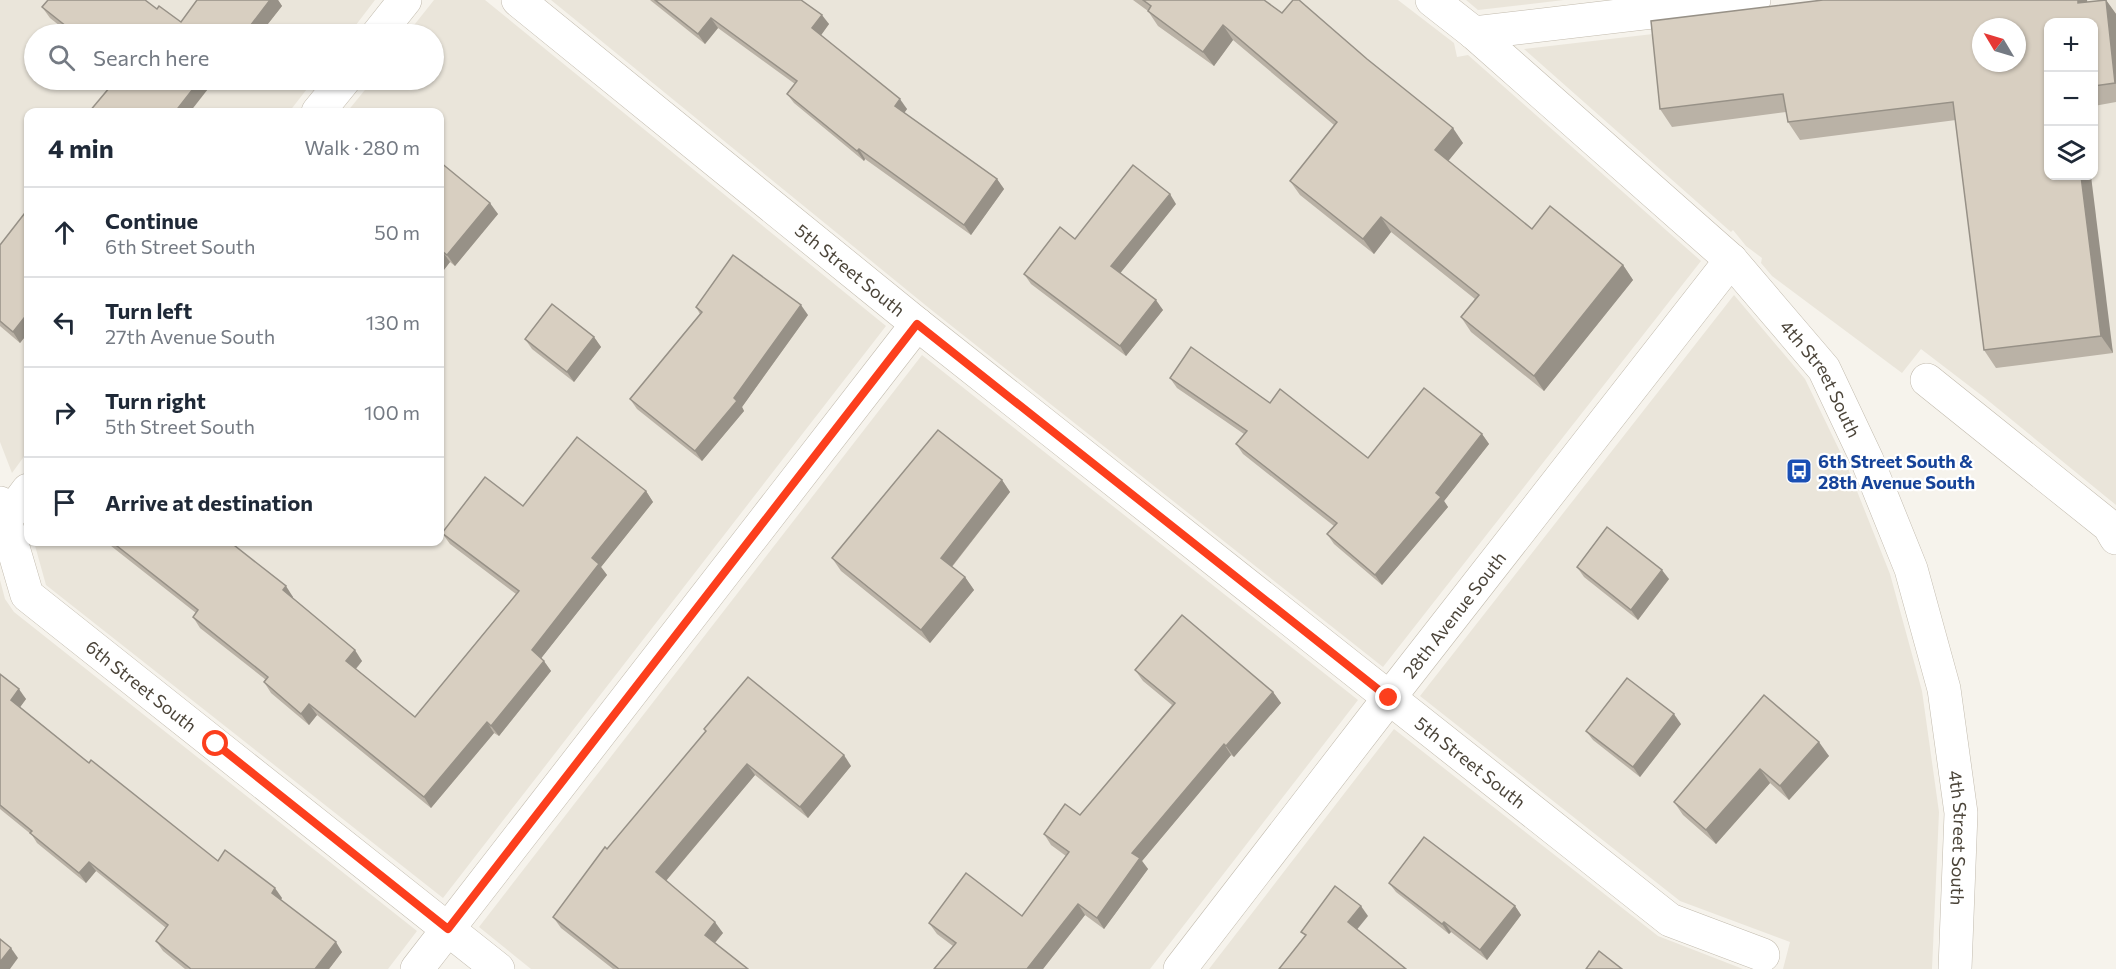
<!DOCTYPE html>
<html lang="en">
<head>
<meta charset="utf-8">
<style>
  :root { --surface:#fff; --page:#f6f6f7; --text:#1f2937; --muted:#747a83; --line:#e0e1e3 }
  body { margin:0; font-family:Commissioner,sans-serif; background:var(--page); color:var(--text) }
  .controls { position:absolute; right:18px; top:18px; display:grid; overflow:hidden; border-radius:12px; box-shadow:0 2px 4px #0004 }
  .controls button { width:54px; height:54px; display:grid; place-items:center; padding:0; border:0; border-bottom:2px solid var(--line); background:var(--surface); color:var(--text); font:30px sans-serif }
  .compass { position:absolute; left:1972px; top:18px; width:54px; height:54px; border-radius:50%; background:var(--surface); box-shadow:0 2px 4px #0004; rotate:308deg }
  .stop { position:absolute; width:18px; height:18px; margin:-14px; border:4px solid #fc3f1d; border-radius:50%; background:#fff }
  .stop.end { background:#fc3f1d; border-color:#fff; box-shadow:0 2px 6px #0008 }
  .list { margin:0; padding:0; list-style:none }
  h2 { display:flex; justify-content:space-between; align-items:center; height:78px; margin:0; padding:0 24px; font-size:26px }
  h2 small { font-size:20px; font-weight:400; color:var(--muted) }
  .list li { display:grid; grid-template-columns:39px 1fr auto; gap:18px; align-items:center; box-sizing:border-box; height:90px; padding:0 24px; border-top:2px solid var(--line) }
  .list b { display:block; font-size:22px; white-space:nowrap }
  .list p { margin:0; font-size:20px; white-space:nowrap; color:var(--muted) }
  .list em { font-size:20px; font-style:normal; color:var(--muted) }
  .icon { flex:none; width:33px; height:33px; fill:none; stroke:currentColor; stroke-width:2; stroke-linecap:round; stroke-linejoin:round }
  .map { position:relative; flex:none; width:2116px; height:969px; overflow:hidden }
  .search { position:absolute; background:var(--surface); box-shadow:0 2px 4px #0004; left:24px; top:24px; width:420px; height:66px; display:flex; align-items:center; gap:15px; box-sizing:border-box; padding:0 21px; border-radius:33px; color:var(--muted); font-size:22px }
  .panel { position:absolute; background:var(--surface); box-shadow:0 2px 4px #0004; left:24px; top:108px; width:420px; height:438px; border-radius:12px }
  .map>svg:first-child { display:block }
  .residential { fill:#eae5da; fill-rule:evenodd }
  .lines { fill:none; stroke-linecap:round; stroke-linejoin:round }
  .minor-casing { stroke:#c2bbae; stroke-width:34 }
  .tertiary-casing { stroke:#c2bbae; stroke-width:34 }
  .minor { stroke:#fff; stroke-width:33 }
  .tertiary { stroke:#fff; stroke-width:33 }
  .wall { fill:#bab2a6 }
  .shaded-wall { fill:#979187 }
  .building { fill:#d8cfc1; stroke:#979187; stroke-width:1.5; fill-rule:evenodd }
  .route { stroke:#fc3f1d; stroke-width:8 }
  .labels { text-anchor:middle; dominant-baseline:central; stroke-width:4.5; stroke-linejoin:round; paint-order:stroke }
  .street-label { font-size:18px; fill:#4b4439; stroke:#fff }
  .transit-label { font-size:18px; font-weight:bold; fill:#164399; stroke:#fff; text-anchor:start }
</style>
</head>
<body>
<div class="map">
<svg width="2116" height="969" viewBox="0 0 2116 969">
  <rect width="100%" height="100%" fill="#f6f3ec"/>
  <g class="residential">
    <path d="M0,0H375L349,34H34V80H314L289,112H28V451L12,473L0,442Z"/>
    <path d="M434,0H485L886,326L443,898L46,585L34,542H440V112H347L373,80H434V34H407Z"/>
    <path d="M551,0H1398L1454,43L1457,57L1468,55L1701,261L1383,667L929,308Z"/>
    <path d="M1466,0H1564L1478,10Z"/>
    <path d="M1944,0H2116V505L1985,398L1921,349L1902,373L1772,276L1761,263L1762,258L1746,246L1733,230L1731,232L1524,49ZM2048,22H2094V176H2048ZM1981,27H2017V63H1981Z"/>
    <path d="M1734,295L1805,379L1847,466L1890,574L1922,691L1939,812L1932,969H1783L1790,942L1680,901L1420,696Z"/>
    <path d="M922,355L1358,700L1150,969H531L479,927Z"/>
    <path d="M0,580L5,599L14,612L417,931L388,969H0Z"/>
    <path d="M1394,729L1658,936L1743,969H1209Z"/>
  </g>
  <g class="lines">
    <g class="minor-casing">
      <g id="minor">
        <path id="s1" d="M518,0L917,324L1670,920L1763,955"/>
        <path d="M1474,33L1754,0"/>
        <path d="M378,34L405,0"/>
        <path d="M318,112L344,80"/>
        <path d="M1927,380L2109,526L2116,538"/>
        <path id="s2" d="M0,503L27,595L498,969"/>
        <path d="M0,527L28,490"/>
        <path d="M417,969L917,324"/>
        <path id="s3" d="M1180,969L1389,698L1731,260"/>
      </g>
    </g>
    <g class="tertiary-casing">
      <g id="tertiary">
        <path id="s4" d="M1432,0L1474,33L1731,260L1824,369L1867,460L1911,569L1944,689L1961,813L1955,969"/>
      </g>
    </g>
    <use href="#minor" class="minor"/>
    <use href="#tertiary" class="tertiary"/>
  </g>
  <g class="wall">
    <path d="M197,0H278L282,6L260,34H70L50,18L42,7L157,9L181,22Z"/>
    <path d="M650,0H801L829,24L821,35L907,109L904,113L997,179L1004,189L971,235L865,159L864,161L794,103L787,94L795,84L718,28L705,44Z"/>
    <path d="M1133,0H1264L1463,143L1448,161L1532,229L1623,265L1633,280L1544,391L1471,332L1461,317L1475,299L1391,232L1374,254L1300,195L1290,181L1334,125L1233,40L1214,66L1158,26L1148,11Z"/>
    <path d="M2106,0L2116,14V102L2094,106V22H2049L2113,353L1996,368L1984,350L1956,120L1800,140L1788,122L1786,112L1672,127L1660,109L2087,2Z"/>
    <path d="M440,162L498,214L455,266L450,262L440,275Z"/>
    <path d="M1176,204L1120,273L1163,310L1126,356L1031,284L1024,274L1075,239Z"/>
    <path d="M28,209V333L20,343L0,326V245Z"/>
    <path d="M696,307L808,315L742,407L744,411L702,461L637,409L630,399L700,314Z"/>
    <path d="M594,337L601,347L574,382L532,349L525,339Z"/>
    <path d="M1170,378L1270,403L1368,458L1482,434L1489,444L1444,501L1448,507L1382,585L1334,544L1327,534L1334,526L1243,454L1236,444L1244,434L1177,388Z"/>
    <path d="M1002,480L1010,492L952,567L965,577L974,590L930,643L841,571L832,558Z"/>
    <path d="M646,491L653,502L601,567L607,575L541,658L551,671L499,736L494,733L431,808L317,715L309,725L271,693L264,682L266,680L200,628L193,617L196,613L106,542H230L293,597V598L362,661L356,669L415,717L516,594L450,544L442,533L523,506Z"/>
    <path d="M1577,567L1669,579L1638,620L1584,577Z"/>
    <path d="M1135,670L1273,692L1281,703L1234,757L1231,755L1142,861L1148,869L1104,929L1085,915L1043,969H934L953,946L937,934L929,923L1022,916L1066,856L1051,845L1044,834L1080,815L1172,705L1143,681Z"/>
    <path d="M0,674L26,699L20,707L89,763L218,861L282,898L281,900L342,952L329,969H185L163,951L156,941L166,928L96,871L86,883L37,843L32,835L0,809Z"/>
    <path d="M1764,695L1829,756L1789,800L1770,783L1716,844L1683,815L1674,802Z"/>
    <path d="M1681,724L1640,777L1593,740L1586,731Z"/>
    <path d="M704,729L851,766L808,818L755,775L666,881L723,933L715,943L748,969H613L561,928L553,917L607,849L706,732Z"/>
    <path d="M1389,883L1515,906L1521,915L1487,960L1451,932L1449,934L1396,892Z"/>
  </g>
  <g class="shaded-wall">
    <path d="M270,0H278L282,6L260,34H244Z"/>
    <path d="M2078,0H2087L2091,20L2078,3Z"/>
    <path d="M2106,0L2116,14V84L2115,83Z"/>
    <path d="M822,15L829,24L819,38L812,28Z"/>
    <path d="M711,18L718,28L705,44L698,34Z"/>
    <path d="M1223,25L1233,40L1214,66L1203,52Z"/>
    <path d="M200,80H215L190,112H175Z"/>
    <path d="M900,99L907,109L902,116L895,106Z"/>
    <path d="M1453,128L1463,143L1445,165L1435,150Z"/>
    <path d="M859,149L865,159L864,161L857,151Z"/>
    <path d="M2081,176H2091L2113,353L2101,336Z"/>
    <path d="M997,179L1004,189L971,235L964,225Z"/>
    <path d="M1170,194L1176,204L1118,276L1111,266Z"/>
    <path d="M490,203L498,214L455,266L447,255Z"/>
    <path d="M1381,217L1391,232L1374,254L1363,239Z"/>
    <path d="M442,251L450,262L440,275V254Z"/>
    <path d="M1623,265L1633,280L1544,391L1534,376Z"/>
    <path d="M1156,300L1163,310L1126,356L1120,346Z"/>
    <path d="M801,305L808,315L742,407L744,411L702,461L695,451L734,398Z"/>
    <path d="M28,313V333L20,343L13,332Z"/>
    <path d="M594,337L601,347L574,382L567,372Z"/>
    <path d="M1482,434L1489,444L1444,501L1448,507L1382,585L1375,575L1436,493Z"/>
    <path d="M1002,480L1010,492L949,570L941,558Z"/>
    <path d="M646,491L653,502L601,567L607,575L539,661L532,650L592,558Z"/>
    <path d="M1662,570L1669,579L1638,620L1631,610Z"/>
    <path d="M965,577L974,590L930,643L921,630Z"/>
    <path d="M286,586L293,597L290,601L283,590Z"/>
    <path d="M355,650L362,661L353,672L346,661Z"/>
    <path d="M544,661L551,671L499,736L491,726Z"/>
    <path d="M19,689L26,699L18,710L11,700Z"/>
    <path d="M1273,692L1281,703L1234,757L1226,746Z"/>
    <path d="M309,704L317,715L309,725L301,714Z"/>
    <path d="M1674,714L1681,724L1640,777L1633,767Z"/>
    <path d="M487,722L494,733L431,808L424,797Z"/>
    <path d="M1819,742L1829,756L1789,800L1780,786Z"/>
    <path d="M1224,744L1231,755L1142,861L1148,869L1104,929L1097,918L1132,853Z"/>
    <path d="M844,755L851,766L808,818L800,807Z"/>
    <path d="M747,764L755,775L664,883L656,872Z"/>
    <path d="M1760,769L1770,783L1716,844L1706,830Z"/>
    <path d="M89,862L96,871L86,883L79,873Z"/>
    <path d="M275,888L282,898L278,903L272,893Z"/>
    <path d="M1078,904L1085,915L1043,969H1027Z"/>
    <path d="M1361,906L1368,916L1355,932L1348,922Z"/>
    <path d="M1515,906L1521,915L1487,960L1480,950Z"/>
    <path d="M715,922L723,933L712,946L705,935Z"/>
    <path d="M1444,922L1451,932L1449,934L1442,924Z"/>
    <path d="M336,942L342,952L329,969H315Z"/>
    <path d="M11,948L18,958L10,969H0V962Z"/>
  </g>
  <g class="building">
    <path d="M48,0H145L157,9L159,6L181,22L197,0H270L244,34H76L42,7Z"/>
    <path d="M655,0H801L822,15L812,28L900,99L895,106L997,179L964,225L859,149L857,151L787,94L797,81L711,18L698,34Z"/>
    <path d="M1143,0H1264L1282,13L1293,0H1299L1367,59L1453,128L1435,150L1532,229L1550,206L1623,265L1534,376L1461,317L1479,295L1381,217L1363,239L1290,181L1337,122L1223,25L1203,52L1148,11L1151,6Z"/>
    <path d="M1823,0H2078V3L2106,0L2115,83L2094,86V22H2049V176H2081L2101,336L1984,350L1953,102L1788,122L1783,94L1660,109L1651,21ZM1981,27H2017V63H1981Z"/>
    <path d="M112,80H200L175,112H89L115,81Z"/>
    <path d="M440,162L490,203L447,255L442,251L440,254Z"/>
    <path d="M1133,165L1170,194L1111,266L1156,300L1120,346L1024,274L1060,227L1075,239Z"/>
    <path d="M28,209V313L13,332L0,321V245Z"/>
    <path d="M733,255L801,305L734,398L737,401L695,451L630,399L702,312L696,307Z"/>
    <path d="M552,304L594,337L567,372L525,339Z"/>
    <path d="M1191,347L1270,403L1280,389L1368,458L1424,388L1482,434L1436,493L1441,497L1375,575L1327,534L1337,523L1236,444L1247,431L1170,378Z"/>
    <path d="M938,430L1002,480L941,558L965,577L921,630L832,558Z"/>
    <path d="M577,437L646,491L592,558L599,564L532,650L544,661L491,726L487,722L424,797L309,704L301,714L264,682L268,677L193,617L198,610L112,542H230L286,586L283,590L355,650L346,661L415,717L519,591L442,533L485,477L523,506Z"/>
    <path d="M1607,527L1662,570L1631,610L1577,567Z"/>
    <path d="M1182,615L1273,692L1226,746L1224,744L1132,853L1140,858L1097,918L1078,904L1027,969H934L956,943L929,923L966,873L1022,916L1069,852L1044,834L1065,804L1080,815L1175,703L1135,670Z"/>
    <path d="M0,674L19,689L11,700L89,763L91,760L218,861L225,850L275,888L272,893L336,942L315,969H191L156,941L168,925L89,862L79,873L30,833L32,831L0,805Z"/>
    <path d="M748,677L844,755L800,807L747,764L656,872L715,922L705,935L748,969H619L553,917L605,847L607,849L706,731L704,729Z"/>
    <path d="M1627,678L1674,714L1633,767L1586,731Z"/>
    <path d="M1764,695L1819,742L1780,786L1760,769L1706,830L1674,802Z"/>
    <path d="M1424,837L1515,906L1480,950L1444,922L1442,924L1389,883Z"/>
    <path d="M1335,886L1361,906L1348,922L1406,969H1279L1306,935L1301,932Z"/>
    <path d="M0,939L11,948L0,962Z"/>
    <path d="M1599,951L1622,969H1586Z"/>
  </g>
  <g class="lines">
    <path class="route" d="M216,744L448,929L917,324L1389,698"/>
  </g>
  <defs>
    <g id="bus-square" transform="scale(1.35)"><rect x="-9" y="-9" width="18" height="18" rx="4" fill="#1a4fb4" stroke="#fff"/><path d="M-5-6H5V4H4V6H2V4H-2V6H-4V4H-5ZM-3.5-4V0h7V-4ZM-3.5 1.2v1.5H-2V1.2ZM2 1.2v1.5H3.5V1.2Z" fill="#fff"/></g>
  </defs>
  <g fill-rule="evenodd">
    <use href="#bus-square" x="1799" y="471"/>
  </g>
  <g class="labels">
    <g class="street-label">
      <text stroke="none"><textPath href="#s1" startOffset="428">5th Street South</textPath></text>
      <text stroke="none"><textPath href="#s4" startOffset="546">4th Street South</textPath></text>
      <text stroke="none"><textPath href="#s3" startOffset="448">28th Avenue South</textPath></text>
      <text stroke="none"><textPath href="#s2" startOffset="242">6th Street South</textPath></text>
      <text stroke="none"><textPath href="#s1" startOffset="1220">5th Street South</textPath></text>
      <text stroke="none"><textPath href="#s4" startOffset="1032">4th Street South</textPath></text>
    </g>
    <g class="transit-label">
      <text x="1818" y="461">6th Street South &amp;<tspan x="1818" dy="21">28th Avenue South</tspan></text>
    </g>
  </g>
</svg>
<div class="controls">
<button>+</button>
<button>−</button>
<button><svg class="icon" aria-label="layers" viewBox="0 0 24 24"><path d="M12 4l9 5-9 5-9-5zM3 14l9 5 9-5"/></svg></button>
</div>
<svg class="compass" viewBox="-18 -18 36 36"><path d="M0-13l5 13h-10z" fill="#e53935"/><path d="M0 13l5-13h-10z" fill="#747a83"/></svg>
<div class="stop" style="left:216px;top:744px"></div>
<div class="stop end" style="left:1389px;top:698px"></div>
<div class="search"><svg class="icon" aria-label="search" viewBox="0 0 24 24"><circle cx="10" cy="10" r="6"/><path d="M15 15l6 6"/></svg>Search here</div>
<section class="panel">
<h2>4 min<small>Walk · 280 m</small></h2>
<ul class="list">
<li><svg class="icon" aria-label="ahead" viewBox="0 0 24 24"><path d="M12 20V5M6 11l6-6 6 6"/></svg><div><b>Continue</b><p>6th Street South</p></div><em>50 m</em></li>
<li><svg class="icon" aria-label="left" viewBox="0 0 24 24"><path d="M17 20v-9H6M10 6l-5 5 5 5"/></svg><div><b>Turn left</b><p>27th Avenue South</p></div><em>130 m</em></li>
<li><svg class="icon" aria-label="right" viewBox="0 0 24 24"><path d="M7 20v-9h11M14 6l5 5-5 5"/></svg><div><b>Turn right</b><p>5th Street South</p></div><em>100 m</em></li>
<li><svg class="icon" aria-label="arrive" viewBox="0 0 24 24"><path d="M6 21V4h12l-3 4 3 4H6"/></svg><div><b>Arrive at destination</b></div></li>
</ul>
</section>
</div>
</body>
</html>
